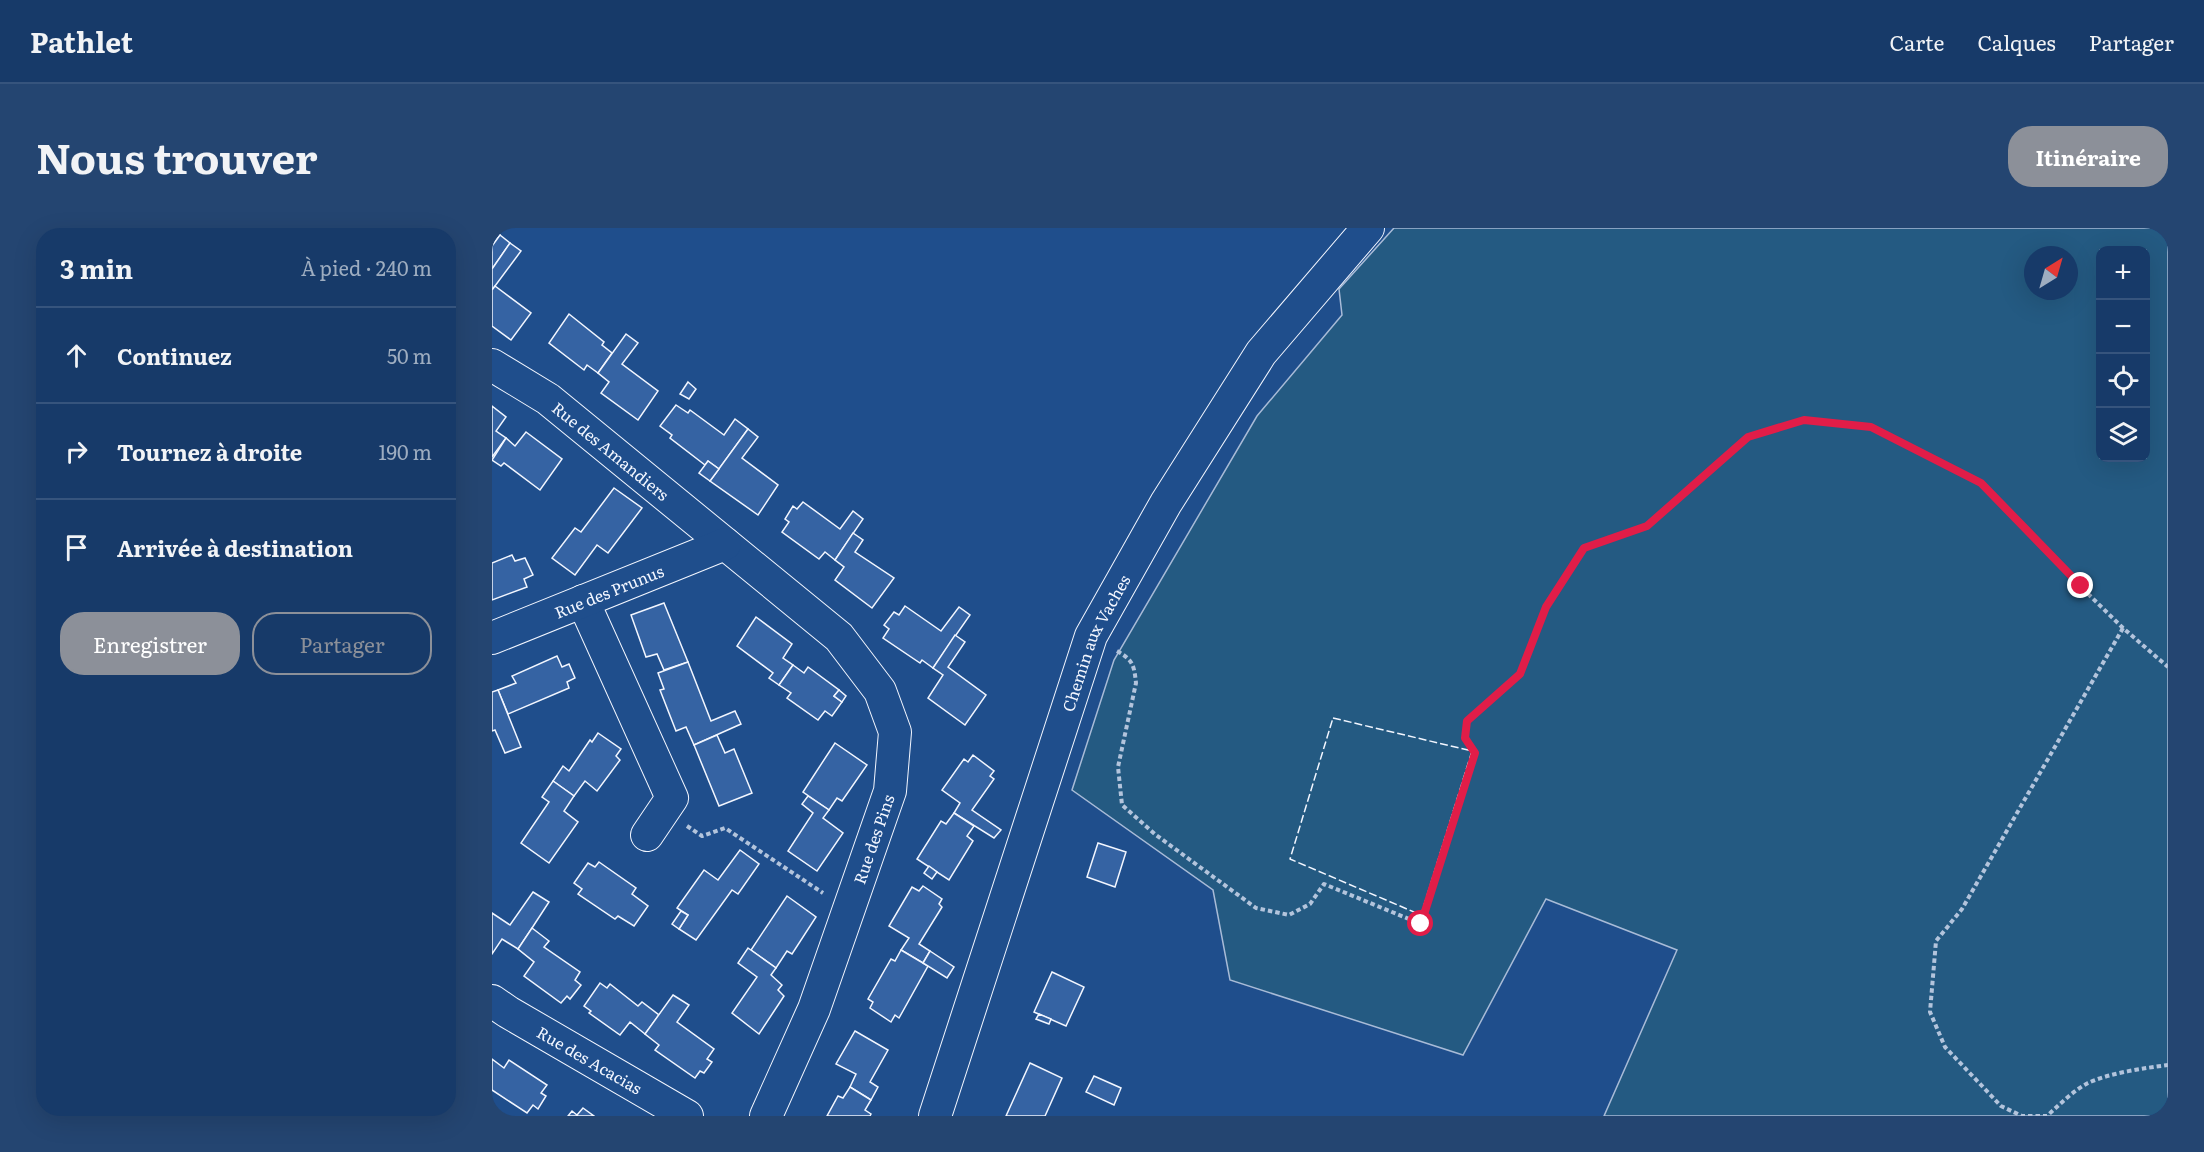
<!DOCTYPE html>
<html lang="fr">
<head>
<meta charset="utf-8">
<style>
  :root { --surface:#173a69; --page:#244571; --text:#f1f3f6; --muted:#9eadc0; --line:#36547d; --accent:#8c9099 }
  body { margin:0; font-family:Literata,serif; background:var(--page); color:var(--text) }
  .controls { position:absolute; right:18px; top:18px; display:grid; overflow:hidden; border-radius:12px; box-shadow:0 6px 24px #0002 }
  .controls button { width:54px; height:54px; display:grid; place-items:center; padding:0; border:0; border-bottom:2px solid var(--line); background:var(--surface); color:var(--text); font:30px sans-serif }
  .compass { position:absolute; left:1532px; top:18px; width:54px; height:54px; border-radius:50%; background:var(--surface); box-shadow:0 6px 24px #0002; rotate:37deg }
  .stop { position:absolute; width:18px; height:18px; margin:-14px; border:4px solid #e11d48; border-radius:50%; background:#fff }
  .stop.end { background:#e11d48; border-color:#fff; box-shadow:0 2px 6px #0008 }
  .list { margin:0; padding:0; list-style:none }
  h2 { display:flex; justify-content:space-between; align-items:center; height:78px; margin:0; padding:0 24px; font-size:26px }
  h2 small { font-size:20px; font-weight:400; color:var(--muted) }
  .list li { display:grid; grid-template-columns:39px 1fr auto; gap:18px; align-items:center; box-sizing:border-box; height:96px; padding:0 24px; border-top:2px solid var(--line) }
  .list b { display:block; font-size:22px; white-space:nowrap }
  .list em { font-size:20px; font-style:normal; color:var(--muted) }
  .actions { display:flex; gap:12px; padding:18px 24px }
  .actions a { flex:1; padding:14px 0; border:2px solid var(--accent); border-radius:24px; text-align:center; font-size:21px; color:var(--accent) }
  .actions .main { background:var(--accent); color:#fff }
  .icon { flex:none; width:33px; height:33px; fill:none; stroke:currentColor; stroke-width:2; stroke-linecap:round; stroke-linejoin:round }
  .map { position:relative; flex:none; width:1676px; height:888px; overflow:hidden; border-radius:24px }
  header { display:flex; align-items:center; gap:36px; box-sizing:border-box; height:84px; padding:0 30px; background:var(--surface); border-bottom:2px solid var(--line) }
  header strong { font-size:28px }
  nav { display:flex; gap:33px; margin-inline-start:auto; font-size:21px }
  .intro { display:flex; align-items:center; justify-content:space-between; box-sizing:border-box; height:144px; padding:0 36px }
  h1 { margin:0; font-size:42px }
  .button { padding:15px 27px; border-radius:24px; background:var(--accent); color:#fff; font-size:21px; font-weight:700 }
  main { display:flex; gap:36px; padding:0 36px }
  aside { flex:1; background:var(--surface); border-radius:24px; box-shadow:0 6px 24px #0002 }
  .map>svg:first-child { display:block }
  .green { fill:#245a82; stroke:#a8bbd7; stroke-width:1.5; fill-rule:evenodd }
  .building { fill:#3563a3; stroke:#f2f6ff; stroke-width:1.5 }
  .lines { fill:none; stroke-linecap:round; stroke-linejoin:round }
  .minor-casing { stroke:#f2f6ff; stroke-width:34 }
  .path { stroke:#b3c4dc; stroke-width:4; stroke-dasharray:4.5 3; stroke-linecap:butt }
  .minor { stroke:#1f4e8c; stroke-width:32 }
  .fence { stroke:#f2f6ff; stroke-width:1.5; stroke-dasharray:8 3; stroke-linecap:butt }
  .route { stroke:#e11d48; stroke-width:8 }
  .labels { text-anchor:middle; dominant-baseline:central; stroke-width:4.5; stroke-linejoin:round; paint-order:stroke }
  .street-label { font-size:16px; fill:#f2f6ff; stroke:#1f4e8c }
</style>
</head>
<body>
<header>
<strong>Pathlet</strong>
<nav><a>Carte</a><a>Calques</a><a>Partager</a></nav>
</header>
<div class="intro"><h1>Nous trouver</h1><a class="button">Itinéraire</a></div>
<main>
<aside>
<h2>3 min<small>À pied · 240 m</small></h2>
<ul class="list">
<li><svg class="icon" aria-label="ahead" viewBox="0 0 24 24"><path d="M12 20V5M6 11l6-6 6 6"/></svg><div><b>Continuez</b></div><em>50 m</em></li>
<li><svg class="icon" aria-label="right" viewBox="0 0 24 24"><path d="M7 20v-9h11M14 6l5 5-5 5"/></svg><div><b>Tournez à droite</b></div><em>190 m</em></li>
<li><svg class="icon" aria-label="arrive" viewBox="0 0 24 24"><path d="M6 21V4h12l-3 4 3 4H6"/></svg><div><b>Arrivée à destination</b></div></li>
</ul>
<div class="actions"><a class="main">Enregistrer</a><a>Partager</a></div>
</aside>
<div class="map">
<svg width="1676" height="888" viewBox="0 0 1676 888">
  <rect width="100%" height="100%" fill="#1f4e8c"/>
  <path class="green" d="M902,0H1676V888H1112L1185,722L1054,671L971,827L738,752L721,662L580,562L622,432L765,188L850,87L847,61ZM1654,22V230H1608V22ZM1541,27H1577V63H1541Z"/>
  <g class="building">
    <path d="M0,1L8,7L1,17L0,16Z"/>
    <path d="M8,7L18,15L0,41V18Z"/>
    <path d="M18,15L29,23L0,62V41Z"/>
    <path d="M3,58L39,85L19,112L0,98V62Z"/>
    <path d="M77,86L112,114L110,117L120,125L106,145L95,137L92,142L57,115Z"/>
    <path d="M134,106L146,115L130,136L166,163L146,192L109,165L117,154L106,145Z"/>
    <path d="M196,154L204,161L197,171L188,166Z"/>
    <path d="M184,177L196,185L198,182L232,207L243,191L256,201L227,241L216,233L213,237L178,210L180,207L168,198Z"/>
    <path d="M0,178L14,189L4,203L14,210L0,229Z"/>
    <path d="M256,201L266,209L250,230L286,257L266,287L218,253Z"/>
    <path d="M34,204L70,231L48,262L12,235L9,238L0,232L14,210L23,218Z"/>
    <path d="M216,233L227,241L218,253L207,245Z"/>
    <path d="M122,260L150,280L116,325L105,317L83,347L60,330L83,300L89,304Z"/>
    <path d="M311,274L348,301L361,283L371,291L343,332L333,324L327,331L290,304L297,294L293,291L301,278L305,281Z"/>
    <path d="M361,305L371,312L363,324L402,350L380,380L343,352L352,339L343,332Z"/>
    <path d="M20,327L23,333L33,330L41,347L32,351L35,359L0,372V335Z"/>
    <path d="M172,375L196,434L172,442L165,426L154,429L139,387Z"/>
    <path d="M413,378L449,403L467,379L478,387L441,440L430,432L428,435L391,410L397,401L392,397L402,384L407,387Z"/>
    <path d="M264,389L300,416L291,430L301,437L287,457L277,450L281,445L245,418Z"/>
    <path d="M463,407L473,414L456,439L494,467L473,497L436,470L451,447L441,440Z"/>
    <path d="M65,428L70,439L77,436L83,450L75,454L77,460L16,486L6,462L24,455L20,448Z"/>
    <path d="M196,434L219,493L243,483L249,496L202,517L194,499L184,503L168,462L172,461L166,445Z"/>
    <path d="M301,437L312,445L316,439L347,462L342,468L350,474L340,488L333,483L326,492L295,470L299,465L287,457Z"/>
    <path d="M6,462L29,519L13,525L3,502L0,503V464Z"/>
    <path d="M347,462L354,468L350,474L342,468Z"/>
    <path d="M106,505L129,521L124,528L128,532L105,563L93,553L82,568L61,553L71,538L77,543L98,512L100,514Z"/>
    <path d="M225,507L233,525L242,521L260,565L227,578L202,517Z"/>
    <path d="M343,515L375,537L350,573L345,570L337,582L311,564Z"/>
    <path d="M481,527L502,543L498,548L502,551L480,582L509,602L502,610L462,585L468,575L450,562L472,531L476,534Z"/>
    <path d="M61,553L82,568L72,583L86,594L57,635L29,615L57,574L50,569Z"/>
    <path d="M316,568L337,582L331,590L351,605L325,643L296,623L321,585L310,576Z"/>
    <path d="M462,585L482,598L475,608L481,613L457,652L425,631L449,593L454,596Z"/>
    <path d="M606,615L634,624L623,659L595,649Z"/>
    <path d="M248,622L267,636L246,666L240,662L204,712L187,701L196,687L185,680L212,642L226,652Z"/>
    <path d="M107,634L144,660L140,666L156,678L142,698L126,688L123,691L86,666L90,661L82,655L96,635L103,639Z"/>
    <path d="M437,638L445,644L440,651L432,645Z"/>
    <path d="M431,658L450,671L447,676L450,679L427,716L438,723L431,735L409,722L417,710L397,698L420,659L427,663Z"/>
    <path d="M41,664L57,674L40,700L26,721L10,711L0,726V685L18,697Z"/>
    <path d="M295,668L324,689L300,726L295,723L284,740L259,722Z"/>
    <path d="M189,683L196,687L187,701L180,696Z"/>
    <path d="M40,700L57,713L52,719L88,744L83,752L89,757L78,771L75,768L69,775L32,748L42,734L26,721Z"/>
    <path d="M256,720L284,740L279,747L290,757L286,762L292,768L267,806L240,785L265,749L246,735Z"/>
    <path d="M409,722L436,738L407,790L403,787L399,794L378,780L381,774L376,771L399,731L403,733Z"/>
    <path d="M438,723L462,739L455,750L431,735Z"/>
    <path d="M560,744L592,759L574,798L542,784Z"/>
    <path d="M108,755L115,760L118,756L146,778L150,774L167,787L153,806L138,794L128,807L97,785L99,783L92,778Z"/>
    <path d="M181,767L197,777L185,794L222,821L215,831L220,834L212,845L208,843L203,850L163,822L167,817L153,806Z"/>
    <path d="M547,786L559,791L557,796L544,791Z"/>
    <path d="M363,803L396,822L378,854L386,859L379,872L358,859L364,846L344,836Z"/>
    <path d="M0,831L12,840L17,832L55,857L49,865L54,868L46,881L41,877L35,885L0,862Z"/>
    <path d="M538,835L570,850L553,888H514Z"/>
    <path d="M602,848L629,860L622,877L594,864Z"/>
    <path d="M358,859L379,872L373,882L379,886L378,888H335L346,868L351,870Z"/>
    <path d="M91,880L102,888H76L80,883L85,887Z"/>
  </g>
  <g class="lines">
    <g class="minor-casing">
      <g id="minor">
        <path id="s1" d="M0,137L56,171L347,409L388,463L403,504L398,563L322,781L274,888"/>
        <path d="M91,373L180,570L155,607"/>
        <path id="s2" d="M0,410L233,316"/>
        <path id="s3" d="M0,773L16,784L195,888"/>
        <path id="s4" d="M443,888L599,408L674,275L769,125L876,0"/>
      </g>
    </g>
    <g class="path">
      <path d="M1631,400L1470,681L1444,713L1438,784L1453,819L1509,878L1530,888H1555C1568,876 1581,863 1596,855C1617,845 1653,840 1676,837"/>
      <path d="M625,423C641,432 642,437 644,455L626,539L630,577L664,607L764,680L797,687L818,676L832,656L929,696L983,525L973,510L974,493L1028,446L1054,379L1091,320L1155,298L1256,209L1312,192L1379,199L1489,255L1589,359L1631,400L1676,439"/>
      <path d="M195,598L210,608L233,600L331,665"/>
    </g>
    <use href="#minor" class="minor"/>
    <path class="fence" d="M841,490L980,523L929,687L798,631Z"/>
  </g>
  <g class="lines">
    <path class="route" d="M929,696L983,525L973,510L975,493L1028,446L1054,379L1092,320L1155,298L1256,209L1312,192L1379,199L1489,255L1589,358"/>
  </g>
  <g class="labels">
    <g class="street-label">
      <text stroke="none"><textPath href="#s1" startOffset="147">Rue des Amandiers</textPath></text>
      <text stroke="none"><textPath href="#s2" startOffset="126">Rue des Prunus</textPath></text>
      <text stroke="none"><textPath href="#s4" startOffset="500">Chemin aux Vaches</textPath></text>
      <text transform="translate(381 611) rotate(-71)">Rue des Pins</text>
      <text stroke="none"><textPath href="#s3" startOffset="114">Rue des Acacias</textPath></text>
    </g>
  </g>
</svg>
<div class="controls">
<button>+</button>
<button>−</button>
<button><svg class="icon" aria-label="locate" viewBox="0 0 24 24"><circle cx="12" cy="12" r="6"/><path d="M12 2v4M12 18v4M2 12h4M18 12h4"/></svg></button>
<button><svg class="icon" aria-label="layers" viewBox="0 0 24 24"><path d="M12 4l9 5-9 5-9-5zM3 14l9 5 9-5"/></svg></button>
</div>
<svg class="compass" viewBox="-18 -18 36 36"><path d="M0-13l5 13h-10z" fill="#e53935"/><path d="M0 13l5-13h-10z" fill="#9eadc0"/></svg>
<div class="stop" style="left:929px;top:696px"></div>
<div class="stop end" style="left:1589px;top:358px"></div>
</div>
</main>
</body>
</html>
